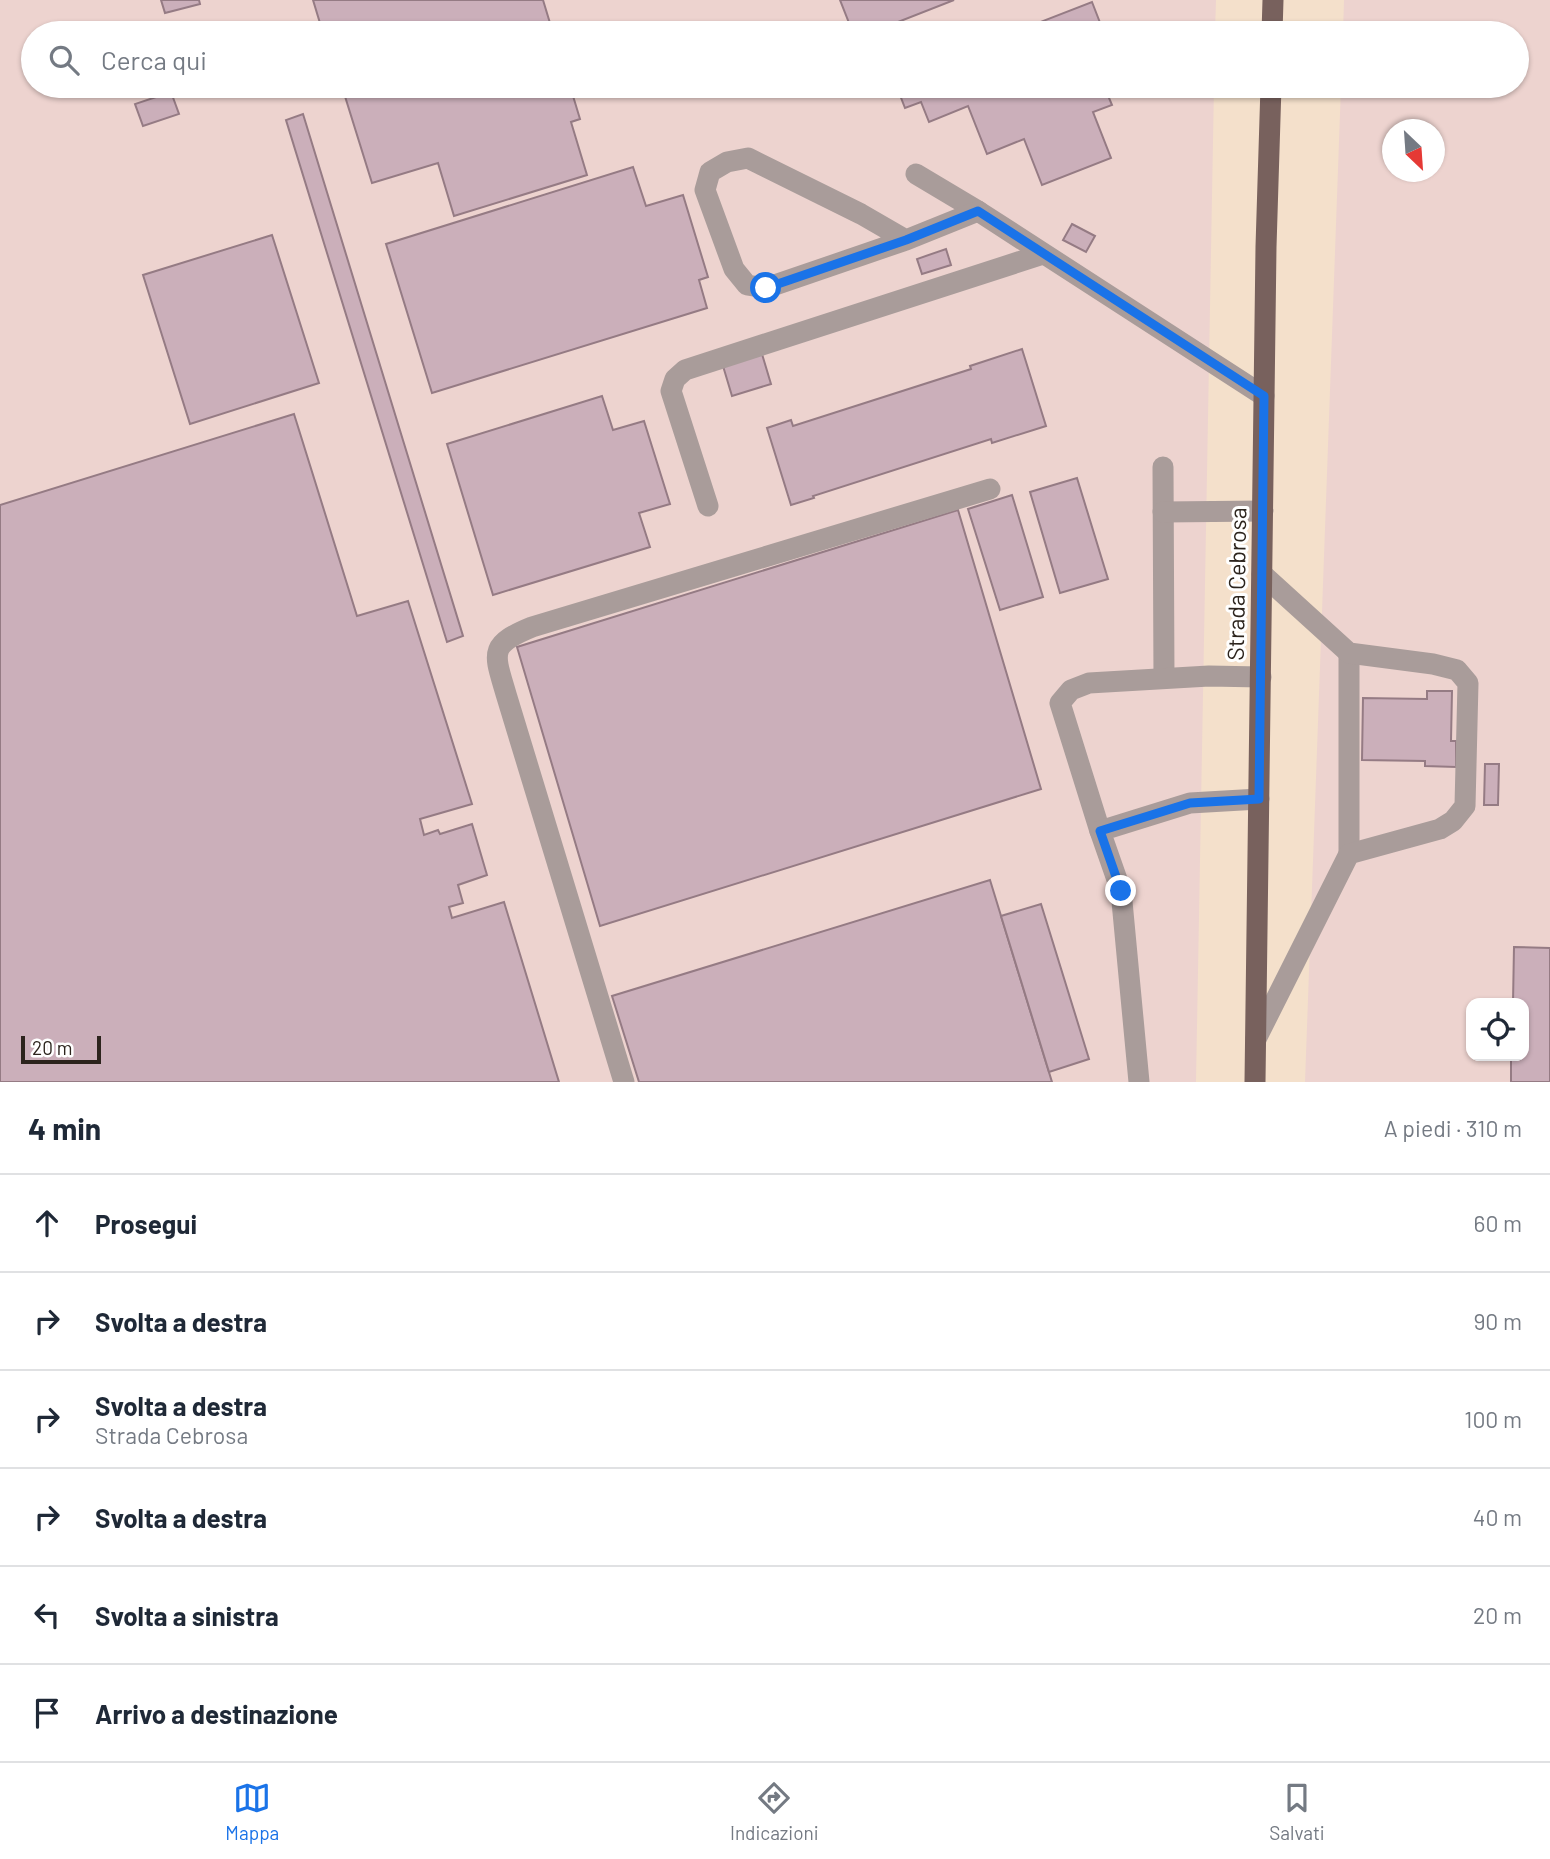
<!DOCTYPE html>
<html lang="it">
<head>
<meta charset="utf-8">
<style>
  :root { --surface:#fff; --page:#f2f2f3; --text:#1f2937; --muted:#747a83; --line:#e0e1e3; --accent:#1a73e8 }
  body { margin:0; font-family:Barlow,sans-serif; background:var(--page); color:var(--text) }
  .controls { position:absolute; right:21px; bottom:21px; display:grid; overflow:hidden; border-radius:14px; box-shadow:0 2px 5px #0004 }
  .controls button { width:63px; height:63px; display:grid; place-items:center; padding:0; border:0; border-bottom:2px solid var(--line); background:var(--surface); color:var(--text); font:35px sans-serif }
  .compass { position:absolute; left:1382px; top:119px; width:63px; height:63px; border-radius:50%; background:var(--surface); box-shadow:0 2px 5px #0004; rotate:155deg }
  .scale { position:absolute; left:21px; bottom:18px; width:80px; box-sizing:border-box; padding-left:7px; border:4px solid #2c241d; border-top:0; font-size:19px; line-height:24px; white-space:nowrap; color:#2c241d; -webkit-text-stroke:5px #fff; paint-order:stroke }
  .stop { position:absolute; width:21px; height:21px; margin:-16px; border:5px solid #1a73e8; border-radius:50%; background:#fff }
  .stop.end { background:#1a73e8; border-color:#fff; box-shadow:0 2px 7px #0008 }
  .list { margin:0; padding:0; list-style:none }
  h2 { display:flex; justify-content:space-between; align-items:center; height:91px; margin:0; padding:0 28px; font-size:30px }
  h2 small { font-size:23px; font-weight:400; color:var(--muted) }
  .list li { display:grid; grid-template-columns:46px 1fr auto; gap:21px; align-items:center; box-sizing:border-box; height:98px; padding:0 28px; border-top:2px solid var(--line) }
  .list b { display:block; font-size:26px; white-space:nowrap }
  .list p { margin:0; font-size:23px; white-space:nowrap; color:var(--muted) }
  .list em { font-size:23px; font-style:normal; color:var(--muted) }
  .icon { flex:none; width:38px; height:38px; fill:none; stroke:currentColor; stroke-width:2; stroke-linecap:round; stroke-linejoin:round }
  .map { position:relative; flex:none; width:1550px; height:1082px; overflow:hidden }
  .search { position:absolute; background:var(--surface); box-shadow:0 2px 5px #0004; left:21px; right:21px; top:21px; height:77px; display:flex; align-items:center; gap:18px; box-sizing:border-box; padding:0 24px; border-radius:38px; color:var(--muted); font-size:26px }
  .sheet { height:679px; background:var(--surface) }
  nav { display:flex; justify-content:space-around; align-items:center; box-sizing:border-box; height:98px; border-top:2px solid var(--line); background:var(--surface); font-size:19px; color:var(--muted) }
  nav a { display:grid; justify-items:center; gap:4px }
  nav .on { color:var(--accent) }
  .map>svg:first-child { display:block }
  .industrial { fill:#edd3cf; fill-rule:evenodd }
  .building { fill:#cbafba; stroke:#957b84; stroke-width:2 }
  .lines { fill:none; stroke-linecap:round; stroke-linejoin:round }
  .minor { stroke:#a99c9a; stroke-width:21 }
  .major { stroke:#78615d; stroke-width:21 }
  .route { stroke:#1a73e8; stroke-width:9 }
  .labels { text-anchor:middle; dominant-baseline:central; stroke-width:6; stroke-linejoin:round; paint-order:stroke }
  .street-label { font-size:23px; fill:#2c241d; stroke:#fff }
</style>
</head>
<body>
<div class="map">
<svg width="1550" height="1082" viewBox="0 0 1550 1082">
  <rect width="100%" height="100%" fill="#f4e0cb"/>
  <g class="industrial">
    <path d="M0,0H1216L1215,33H33V86H1214L1196,1082H0Z"/>
    <path d="M1344,0H1550V1082H1305L1341,86H1517V33H1343ZM1392,130H1434V172H1392ZM1471,1003H1524V1056H1471Z"/>
  </g>
  <g class="building">
    <path d="M161,0H199L200,4L165,13Z"/>
    <path d="M313,0H543L553,33H323Z"/>
    <path d="M840,0H954L870,33H853Z"/>
    <path d="M1092,2L1104,33H1012Z"/>
    <path d="M340,86H570L580,119L571,122L587,175L454,216L438,163L372,183L343,90Z"/>
    <path d="M908,86H1104L1112,105L1093,112L1111,158L1042,185L1024,139L987,154L968,106L929,122L921,102L905,108L898,90Z"/>
    <path d="M171,92L179,114L143,126L135,104Z"/>
    <path d="M303,114L463,636L447,642L286,120Z"/>
    <path d="M633,167L646,206L683,195L708,277L699,280L707,308L432,393L386,244Z"/>
    <path d="M1072,224L1095,236L1086,252L1063,240Z"/>
    <path d="M272,235L319,383L190,424L143,275Z"/>
    <path d="M946,249L951,265L922,274L917,259Z"/>
    <path d="M1022,349L1046,426L992,443L991,439L813,496L814,498L791,505L767,428L791,420L793,426L971,369L970,366Z"/>
    <path d="M762,354L771,384L732,396L723,366Z"/>
    <path d="M602,396L613,430L644,421L670,504L639,513L650,547L493,595L447,444Z"/>
    <path d="M294,414L357,616L408,601L472,804L420,819L424,835L438,830L440,834L472,824L487,875L458,885L463,903L449,907L452,918L504,902L559,1082H0V505Z"/>
    <path d="M1077,478L1108,579L1060,593L1030,492Z"/>
    <path d="M1012,495L1043,597L1000,610L968,509Z"/>
    <path d="M958,510L1041,789L600,926L517,647Z"/>
    <path d="M1427,691H1452L1451,741H1456V767L1425,766V761L1362,760L1363,698L1427,699Z"/>
    <path d="M1485,764H1499L1498,805H1484Z"/>
    <path d="M990,880L1052,1082H639L612,996Z"/>
    <path d="M1041,904L1089,1059L1049,1072L1001,916Z"/>
    <path d="M1514,947L1550,948V1082H1511V1056H1524V1003H1513Z"/>
  </g>
  <g class="lines">
    <g class="minor">
      <path d="M916,174L978,211L1264,396"/>
      <path d="M906,240L861,214L748,158L727,162L710,172L705,190L734,269L747,285L766,288L906,240L978,211"/>
      <path d="M1163,467L1164,678"/>
      <path d="M708,506L671,391L675,379L685,370L1043,254"/>
      <path d="M1163,512L1263,511"/>
      <path d="M1100,831L1060,703L1071,690L1089,683L1209,676L1261,677"/>
      <path d="M1349,854V653"/>
      <path d="M1256,1039L1349,854L1440,829L1453,821L1465,806L1468,683L1457,670L1433,664L1349,653L1262,574"/>
      <path d="M624,1082L506,694C494,653 488,645 532,627L990,489"/>
      <path d="M1139,1082L1121,891L1100,831L1190,803L1259,799"/>
    </g>
    <g class="major">
      <path d="M1272,33L1273,0"/>
      <path d="M1255,1082L1266,247L1271,86"/>
    </g>
  </g>
  <g class="lines">
    <path class="route" d="M766,288L906,240L978,211L1264,396L1259,799L1190,803L1100,831L1121,891"/>
  </g>
  <g class="labels">
    <g class="street-label">
      <text transform="translate(1236 584) rotate(-89)">Strada Cebrosa</text>
    </g>
  </g>
</svg>
<div class="controls">
<button><svg class="icon" aria-label="locate" viewBox="0 0 24 24"><circle cx="12" cy="12" r="6"/><path d="M12 2v4M12 18v4M2 12h4M18 12h4"/></svg></button>
</div>
<svg class="compass" viewBox="-18 -18 36 36"><path d="M0-13l5 13h-10z" fill="#e53935"/><path d="M0 13l5-13h-10z" fill="#747a83"/></svg>
<div class="scale">20 m</div>
<div class="stop" style="left:766px;top:288px"></div>
<div class="stop end" style="left:1121px;top:891px"></div>
<div class="search"><svg class="icon" aria-label="search" viewBox="0 0 24 24"><circle cx="10" cy="10" r="6"/><path d="M15 15l6 6"/></svg>Cerca qui</div>
</div>
<section class="sheet">
<h2>4 min<small>A piedi · 310 m</small></h2>
<ul class="list">
<li><svg class="icon" aria-label="ahead" viewBox="0 0 24 24"><path d="M12 20V5M6 11l6-6 6 6"/></svg><div><b>Prosegui</b></div><em>60 m</em></li>
<li><svg class="icon" aria-label="right" viewBox="0 0 24 24"><path d="M7 20v-9h11M14 6l5 5-5 5"/></svg><div><b>Svolta a destra</b></div><em>90 m</em></li>
<li><svg class="icon" aria-label="right" viewBox="0 0 24 24"><path d="M7 20v-9h11M14 6l5 5-5 5"/></svg><div><b>Svolta a destra</b><p>Strada Cebrosa</p></div><em>100 m</em></li>
<li><svg class="icon" aria-label="right" viewBox="0 0 24 24"><path d="M7 20v-9h11M14 6l5 5-5 5"/></svg><div><b>Svolta a destra</b></div><em>40 m</em></li>
<li><svg class="icon" aria-label="left" viewBox="0 0 24 24"><path d="M17 20v-9H6M10 6l-5 5 5 5"/></svg><div><b>Svolta a sinistra</b></div><em>20 m</em></li>
<li><svg class="icon" aria-label="arrive" viewBox="0 0 24 24"><path d="M6 21V4h12l-3 4 3 4H6"/></svg><div><b>Arrivo a destinazione</b></div></li>
</ul>
</section>
<nav>
<a class="on"><svg class="icon" aria-label="map" viewBox="0 0 24 24"><path d="M3 6l6-2 6 2 6-2v14l-6 2-6-2-6 2zM9 4v14M15 6v14"/></svg>Mappa</a>
<a><svg class="icon" aria-label="directions" viewBox="0 0 24 24"><path d="M12 3l9 9-9 9-9-9zM9 14v-3h6M13 9l2 2-2 2"/></svg>Indicazioni</a>
<a><svg class="icon" aria-label="saved" viewBox="0 0 24 24"><path d="M7 4h10v16l-5-4-5 4z"/></svg>Salvati</a>
</nav>
</body>
</html>
